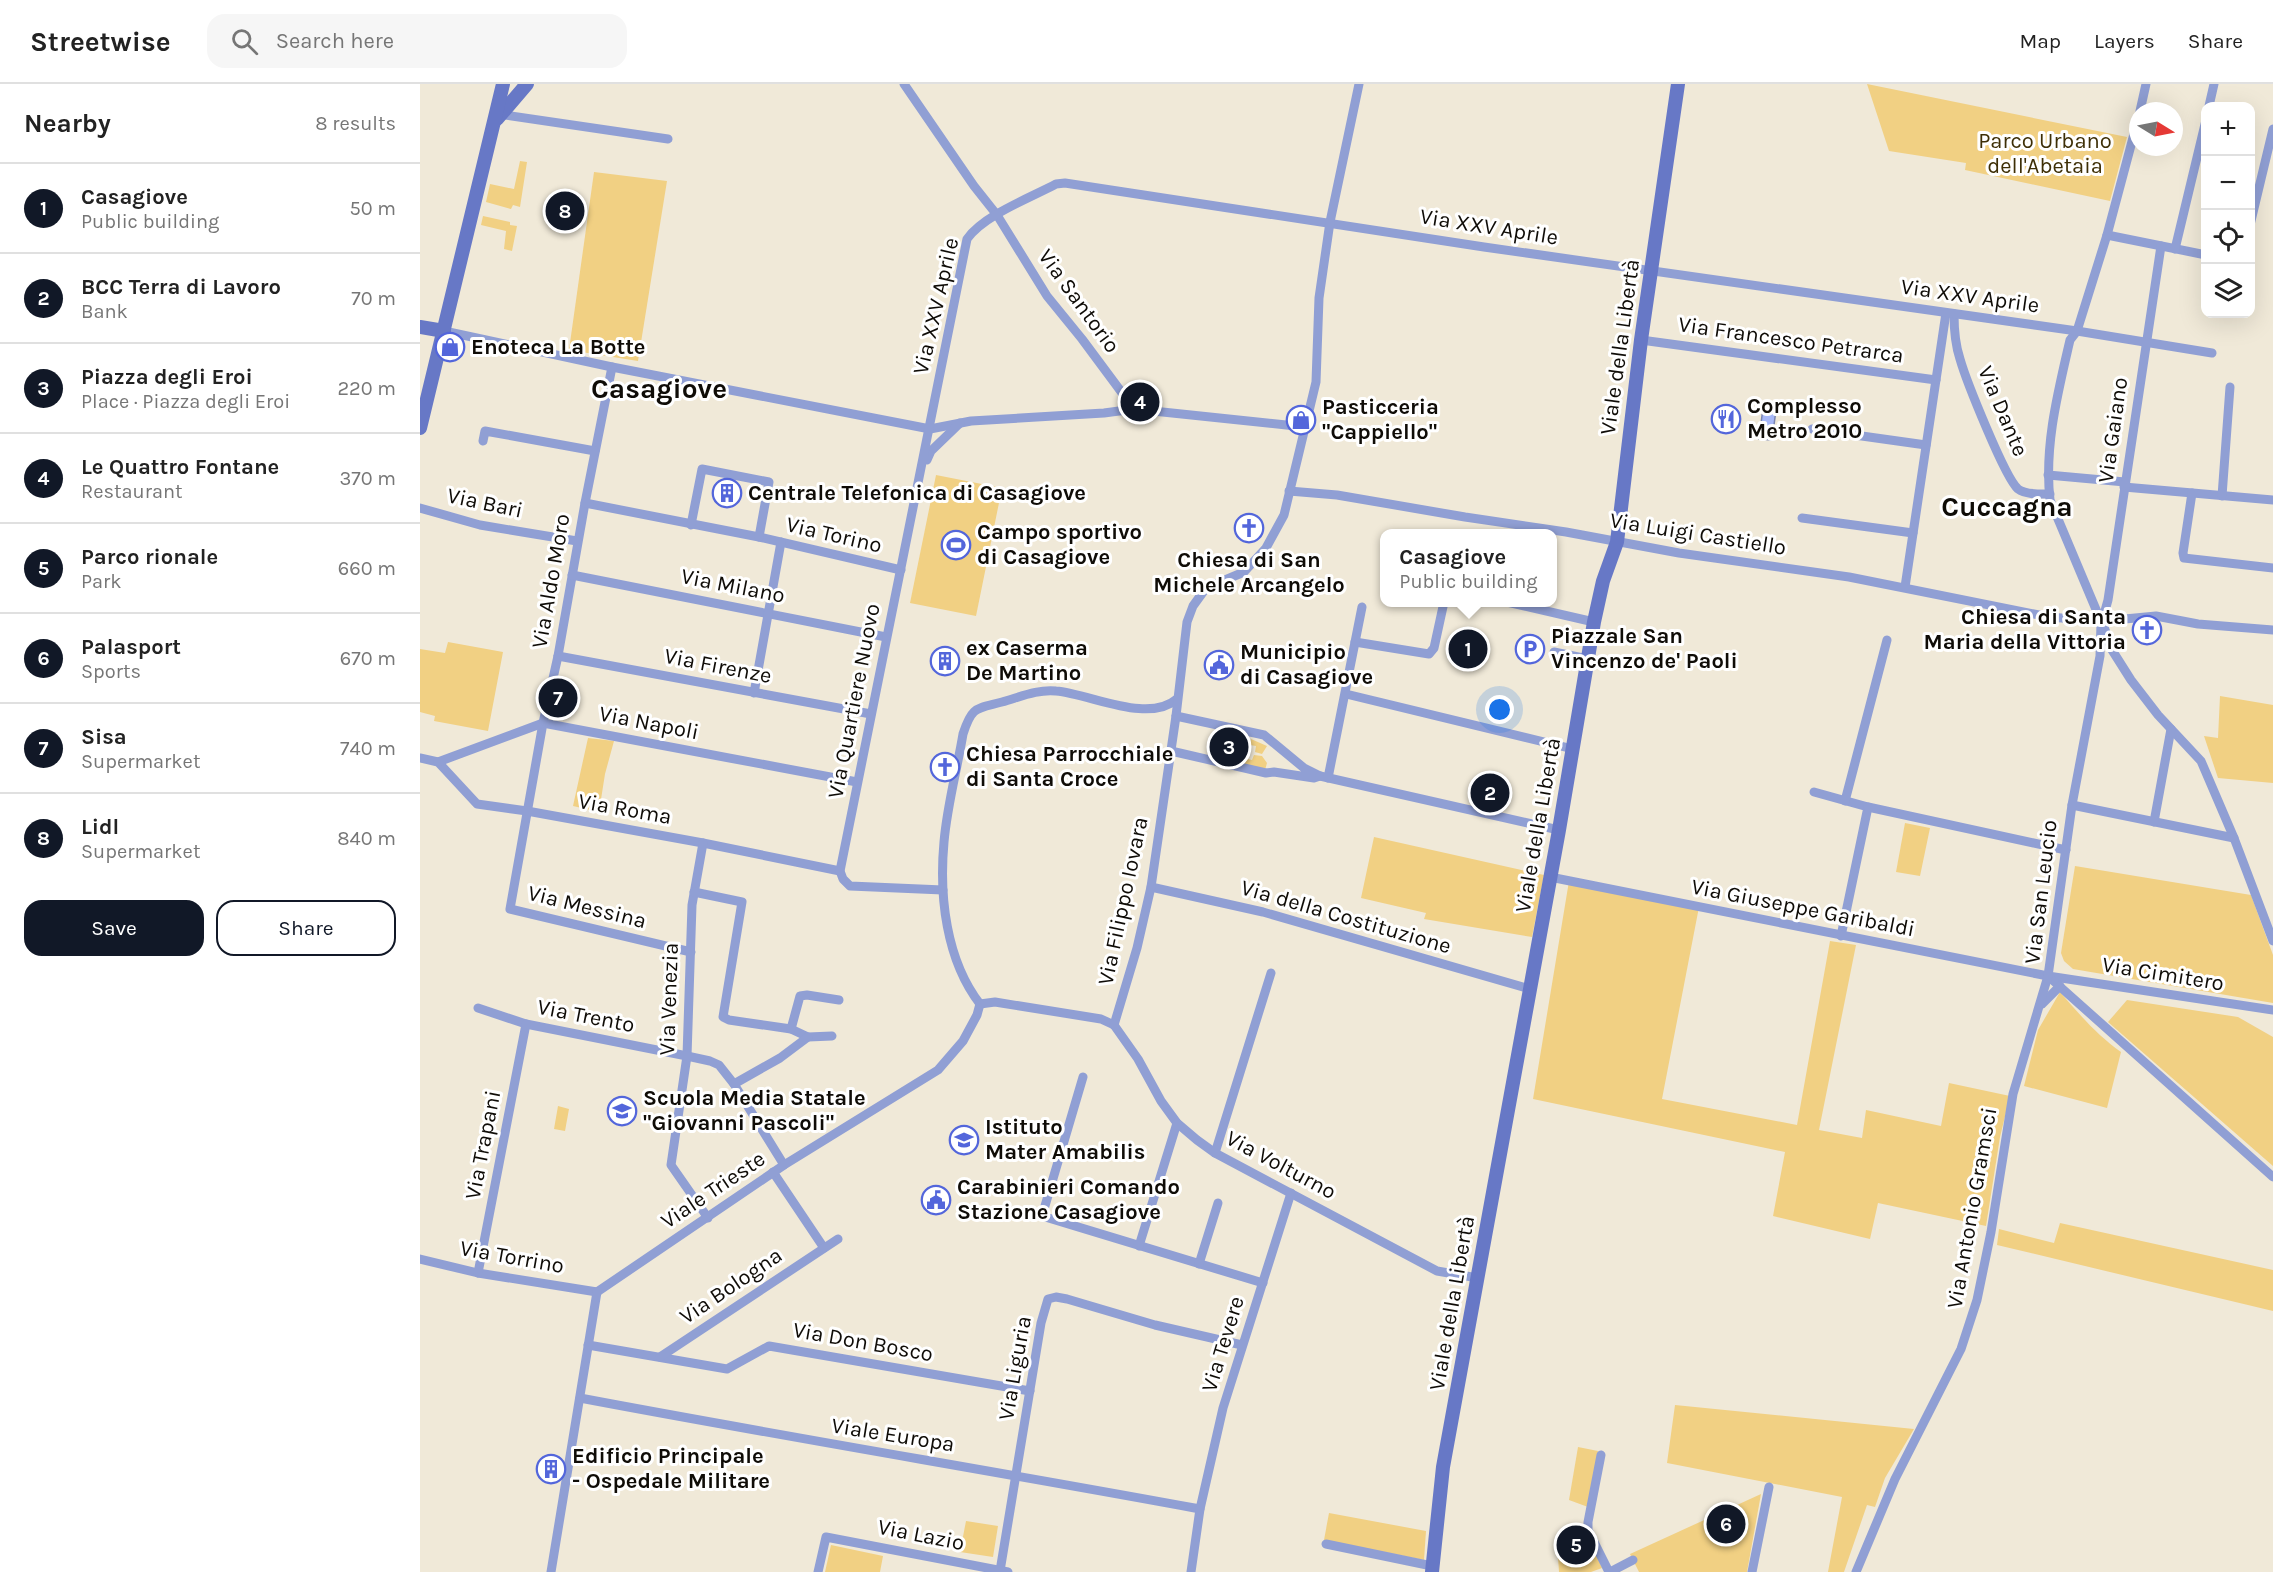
<!DOCTYPE html>
<html lang="en">
<head>
<meta charset="utf-8">
<style>
  :root { --surface:#fff; --page:#f6f6f6; --text:#222; --muted:#767676; --line:#e0e0e0; --accent:#111827 }
  body { margin:0; font-family:Karla,sans-serif; background:var(--page); color:var(--text) }
  .controls { position:absolute; right:18px; top:18px; display:grid; overflow:hidden; border-radius:12px; box-shadow:0 6px 24px #0002 }
  .controls button { width:54px; height:54px; display:grid; place-items:center; padding:0; border:0; border-bottom:2px solid var(--line); background:var(--surface); color:var(--text); font:30px sans-serif }
  .compass { position:absolute; left:1709px; top:18px; width:54px; height:54px; border-radius:50%; background:var(--surface); box-shadow:0 6px 24px #0002; rotate:100deg }
  .you { position:absolute; left:1080px; top:626px; width:21px; height:21px; margin:-15px; border:4px solid #fff; border-radius:50%; background:#1a73e8; box-shadow:0 0 0 9px #1a73e833 }
  .badge { display:grid; place-items:center; width:39px; height:39px; border-radius:50%; background:var(--accent); color:#fff; font-size:20px; font-weight:700 }
  .pin { position:absolute; translate:-50% -50%; border:3px solid #fff; box-shadow:0 2px 6px #0006 }
  .popup { position:absolute; left:960px; top:445px; width:177px; height:78px; box-sizing:border-box; display:grid; place-content:center; border-radius:12px; background:var(--surface); filter:drop-shadow(0 2px 4px #0005); font-size:20px; white-space:nowrap; color:var(--muted) }
  .popup b { font-size:22px; color:var(--text) }
  .popup::after { content:''; position:absolute; left:50%; top:100%; margin-left:-12px; border:12px solid transparent; border-top-color:var(--surface) }
  .list { margin:0; padding:0; list-style:none }
  h2 { display:flex; justify-content:space-between; align-items:center; height:78px; margin:0; padding:0 24px; font-size:26px }
  h2 small { font-size:20px; font-weight:400; color:var(--muted) }
  .list li { display:grid; grid-template-columns:39px 1fr auto; gap:18px; align-items:center; box-sizing:border-box; height:90px; padding:0 24px; border-top:2px solid var(--line) }
  .list b { display:block; font-size:22px; white-space:nowrap }
  .list p { margin:0; font-size:20px; white-space:nowrap; color:var(--muted) }
  .list em { font-size:20px; font-style:normal; color:var(--muted) }
  .actions { display:flex; gap:12px; padding:18px 24px }
  .actions a { flex:1; padding:14px 0; border:2px solid var(--accent); border-radius:18px; text-align:center; font-size:21px; color:var(--accent) }
  .actions .main { background:var(--accent); color:#fff }
  .icon { flex:none; width:33px; height:33px; fill:none; stroke:currentColor; stroke-width:2; stroke-linecap:round; stroke-linejoin:round }
  .map { position:relative; flex:none; width:1853px; height:1488px; overflow:hidden }
  header { display:flex; align-items:center; gap:36px; box-sizing:border-box; height:84px; padding:0 30px; background:var(--surface); border-bottom:2px solid var(--line) }
  header strong { font-size:28px }
  nav { display:flex; gap:33px; margin-inline-start:auto; font-size:21px }
  .search { width:420px; height:54px; background:var(--page); display:flex; align-items:center; gap:15px; box-sizing:border-box; padding:0 21px; border-radius:18px; color:var(--muted); font-size:22px }
  main { display:flex }
  aside { flex:1; background:var(--surface) }
  .map>svg:first-child { display:block }
  .green { fill:#f1d083 }
  .water { fill:#a7b8f8; stroke:#7984b0; stroke-width:1.5 }
  .lines { fill:none; stroke-linecap:round; stroke-linejoin:round }
  .street { stroke:#909fd4; stroke-width:9 }
  .secondary { stroke:#6778c6; stroke-width:14 }
  .labels { text-anchor:middle; dominant-baseline:central; stroke-width:6; stroke-linejoin:round; paint-order:stroke }
  .park-label { font-size:22px; fill:#3e2f06; stroke:#fff }
  .street-label { font-size:22px; fill:#0f0c07; stroke:#fff }
  .poi-label { font-size:22px; font-weight:bold; fill:#0f0c07; stroke:#fff; text-anchor:start }
  .district-label { font-size:28px; font-weight:bold; fill:#0f0c07; stroke:#fff }
</style>
</head>
<body>
<header>
<strong>Streetwise</strong>
<div class="search"><svg class="icon" aria-label="search" viewBox="0 0 24 24"><circle cx="10" cy="10" r="6"/><path d="M15 15l6 6"/></svg>Search here</div>
<nav><a>Map</a><a>Layers</a><a>Share</a></nav>
</header>
<main>
<aside>
<h2>Nearby<small>8 results</small></h2>
<ul class="list">
<li><span class="badge">1</span><div><b>Casagiove</b><p>Public building</p></div><em>50 m</em></li>
<li><span class="badge">2</span><div><b>BCC Terra di Lavoro</b><p>Bank</p></div><em>70 m</em></li>
<li><span class="badge">3</span><div><b>Piazza degli Eroi</b><p>Place · Piazza degli Eroi</p></div><em>220 m</em></li>
<li><span class="badge">4</span><div><b>Le Quattro Fontane</b><p>Restaurant</p></div><em>370 m</em></li>
<li><span class="badge">5</span><div><b>Parco rionale</b><p>Park</p></div><em>660 m</em></li>
<li><span class="badge">6</span><div><b>Palasport</b><p>Sports</p></div><em>670 m</em></li>
<li><span class="badge">7</span><div><b>Sisa</b><p>Supermarket</p></div><em>740 m</em></li>
<li><span class="badge">8</span><div><b>Lidl</b><p>Supermarket</p></div><em>840 m</em></li>
</ul>
<div class="actions"><a class="main">Save</a><a>Share</a></div>
</aside>
<div class="map">
<svg width="1853" height="1488" viewBox="0 0 1853 1488">
  <rect width="100%" height="100%" fill="#f0e9d8"/>
  <g class="green">
    <path d="M1447,0L1707,53L1690,117L1545,86L1546,79L1469,67Z"/>
    <path d="M100,77L107,78L100,123L93,121L91,125L66,118L70,100L94,105Z"/>
    <path d="M174,88L247,97L218,277L149,266Z"/>
    <path d="M63,132L90,138V141L97,142L92,167L84,165L86,147L61,141Z"/>
    <path d="M516,391L582,404L556,532L490,519Z"/>
    <path d="M28,558L83,568L68,647L14,637L15,632L0,628V565L25,569Z"/>
    <path d="M1800,612L1853,621V699L1798,694L1784,652L1798,654Z"/>
    <path d="M812,651L829,655L828,660L823,659L821,665L814,663V658L811,657Z"/>
    <path d="M168,654L194,657L185,690L179,728L153,722Z"/>
    <path d="M831,655L847,662L842,670L835,668L836,662L830,661Z"/>
    <path d="M813,666L821,668L820,673L832,676L834,671L842,672L847,679L845,686L806,677L808,670L811,671Z"/>
    <path d="M1485,739L1510,744L1500,792L1476,788Z"/>
    <path d="M954,753L1124,791L1112,853L1004,835L1006,829L941,814Z"/>
    <path d="M1655,782L1831,811L1853,871V919L1653,885L1644,877L1641,869Z"/>
    <path d="M1149,797L1279,823L1242,1015L1377,1041L1410,857L1436,861L1399,1046L1442,1054L1446,1026L1521,1042L1529,999L1590,1012L1580,1053L1566,1142L1458,1119L1450,1155L1353,1132L1365,1068L1113,1015Z"/>
    <path d="M1640,908C1659,930 1677,951 1701,968L1687,1024L1604,1002L1618,946Z"/>
    <path d="M1707,916L1818,933L1853,953V1082L1688,938Z"/>
    <path d="M138,1022L149,1025L145,1047L134,1045Z"/>
    <path d="M1640,1139L1853,1186V1227L1577,1161L1579,1145L1634,1159Z"/>
    <path d="M1255,1321L1494,1345L1465,1394L1455,1423L1447,1421L1424,1488H1408L1422,1413L1247,1379Z"/>
    <path d="M1158,1363L1178,1367L1168,1423L1149,1416Z"/>
    <path d="M1341,1410L1327,1488H1219L1210,1470Z"/>
    <path d="M909,1429L1006,1447L1004,1476L904,1456Z"/>
    <path d="M546,1437L578,1442L573,1473L540,1468Z"/>
    <path d="M1164,1444L1182,1484L1171,1488H1139L1138,1473L1143,1448Z"/>
    <path d="M411,1461L463,1472L460,1488H405Z"/>
  </g>
  <path class="water" d="M1343,324L1356,326L1352,356L1339,355Z"/>
  <g class="lines">
    <g class="street">
      <path d="M484,0L554,102L577,131L627,212L662,255L714,325"/>
      <path d="M1789,22L1794,0"/>
      <path d="M1720,27L1726,0"/>
      <path d="M78,30L248,55"/>
      <path d="M1830,141L1853,45"/>
      <path d="M1687,151L1786,171"/>
      <path d="M1755,165L1786,36"/>
      <path d="M1534,230C1534,245 1535,260 1540,275C1546,296 1585,394 1598,405C1606,411 1620,410 1630,410"/>
      <path d="M24,247L192,283L510,345L551,337L684,329L714,325L885,343"/>
      <path d="M1221,256L1516,296"/>
      <path d="M192,283L165,419L138,572L123,639L90,825L271,868"/>
      <path d="M1392,345L1506,361"/>
      <path d="M63,357L65,347L175,367"/>
      <path d="M507,376L511,367L540,339"/>
      <path d="M1628,391L1705,398"/>
      <path d="M1704,403L1853,416"/>
      <path d="M869,407L917,411L1045,433L1146,448L1259,469L1429,493L1629,533L1679,537"/>
      <path d="M1772,409L1763,469L1764,474L1853,484"/>
      <path d="M1802,412L1810,303"/>
      <path d="M165,419L339,453L481,486"/>
      <path d="M0,424L60,441L157,457"/>
      <path d="M1382,434L1493,449"/>
      <path d="M271,441L282,385L349,398L339,453"/>
      <path d="M152,491L466,553"/>
      <path d="M1485,503L1526,229"/>
      <path d="M1087,518L1174,538"/>
      <path d="M1683,534L1688,516L1741,162"/>
      <path d="M1680,535L1630,416C1624,362 1638,308 1650,256L1657,247L1687,151L1718,35"/>
      <path d="M1684,537L1736,532L1778,540L1853,546"/>
      <path d="M1683,540L1692,566L1711,596L1738,631L1781,677L1814,754L1853,857"/>
      <path d="M935,558L1009,570L1014,564L1024,518"/>
      <path d="M1134,568L1168,575"/>
      <path d="M138,572L451,630"/>
      <path d="M334,609L361,458"/>
      <path d="M926,610L1153,665"/>
      <path d="M751,667L846,689L854,688L894,694L900,692L884,684L844,651L756,632"/>
      <path d="M0,674L18,678L57,720L107,727L283,759L420,787"/>
      <path d="M18,678L123,639L437,698"/>
      <path d="M900,692L1139,746"/>
      <path d="M908,694L942,523"/>
      <path d="M1394,708L1448,723L1421,852"/>
      <path d="M1425,717L1467,556"/>
      <path d="M1652,721L1814,754"/>
      <path d="M1448,723L1646,766"/>
      <path d="M1734,738L1751,645"/>
      <path d="M283,759L272,821L267,972L251,1081L288,1134"/>
      <path d="M1130,793L1628,892L1853,926"/>
      <path d="M731,803L843,828L1110,905"/>
      <path d="M523,806L430,802L423,795L420,787L547,155C564,131 610,114 636,100L645,99L1064,163L1657,247L1792,269"/>
      <path d="M274,808L322,818L303,933L309,936L371,945L388,953L412,952"/>
      <path d="M1628,892L1853,1093"/>
      <path d="M560,920C526,876 519,812 524,758C527,722 537,686 543,650C552,622 556,625 582,618C600,613 618,605 636,607C671,610 728,640 757,615"/>
      <path d="M560,920L575,918L681,935L694,941"/>
      <path d="M1622,920L1640,902"/>
      <path d="M58,924L106,940L267,972L290,977L299,981L314,1000L364,1081"/>
      <path d="M694,941L717,864L731,803L756,632L767,538L773,522L786,504L824,488L846,464L864,431L896,298L899,214L910,138L939,0"/>
      <path d="M694,941L718,975L741,1017L757,1039L777,1056L795,1069L1017,1187L1058,1194"/>
      <path d="M371,945L380,912L387,911L419,916"/>
      <path d="M663,993L622,1132L843,1199"/>
      <path d="M314,1000L360,974L388,953"/>
      <path d="M795,1069L851,889"/>
      <path d="M353,1088L404,1164"/>
      <path d="M719,1162L757,1039"/>
      <path d="M0,1175L58,1189L177,1208"/>
      <path d="M779,1180L798,1119"/>
      <path d="M58,1189L106,940"/>
      <path d="M177,1208L364,1081L518,986L543,957L557,931L560,920"/>
      <path d="M168,1261L307,1285L349,1262L610,1307"/>
      <path d="M240,1273L418,1155"/>
      <path d="M160,1314C366,1353 574,1387 780,1425"/>
      <path d="M1181,1371L1168,1438V1446L1189,1488"/>
      <path d="M906,1460L1012,1482"/>
      <path d="M580,1487L621,1239L628,1215L636,1213L647,1215L735,1241L822,1261"/>
      <path d="M131,1488L177,1208"/>
      <path d="M398,1488L406,1453L588,1488"/>
      <path d="M771,1488L780,1425L803,1324L871,1109"/>
      <path d="M1190,1488L1213,1476"/>
      <path d="M1332,1488L1349,1403"/>
      <path d="M1436,1488L1475,1395L1541,1265L1557,1216L1571,1148L1593,1010L1628,892L1652,721L1680,572L1681,540"/>
    </g>
    <g class="secondary">
      <path d="M77,35L107,0"/>
      <path d="M0,243L24,247"/>
      <path d="M0,344L83,0"/>
      <path d="M1012,1488L1023,1383L1139,746L1174,538L1183,497L1197,458L1221,256L1258,0"/>
    </g>
  </g>
  <defs>
    <g id="shop-ring" transform="scale(1.5)"><circle r="9.5" fill="#fff" stroke="#5366db" stroke-width="1.5"/><path d="M-5-2.5h2.3a2.7 3.5 0 0 1 5.4 0H5L5.5 6h-11ZM-1.5-2.5h3a1.5 2.3 0 0 0-3 0Z" fill="#5366db"/></g>
    <g id="restaurant-ring" transform="scale(1.5)"><circle r="9.5" fill="#fff" stroke="#5366db" stroke-width="1.5"/><path d="M-5-6h1v4h1v-4h1v4h1v-4h1v5L-1.5 .5V6h-2V.5L-5-1ZM5-6V6H3V1.5H1.5Q1.5-4 5-6Z" fill="#5366db"/></g>
    <g id="building-ring" transform="scale(1.5)"><circle r="9.5" fill="#fff" stroke="#5366db" stroke-width="1.5"/><path d="M-4-6H4V6H1V3H-1V6H-4ZM-2.5-4.3h1.7v1.8h-1.7ZM.8-4.3h1.7v1.8H.8ZM-2.5-1h1.7V.8h-1.7ZM.8-1h1.7V.8H.8Z" fill="#5366db"/></g>
    <g id="church-ring" transform="scale(1.5)"><circle r="9.5" fill="#fff" stroke="#5366db" stroke-width="1.5"/><path d="M-1.2-6h2.4v3.5h3.3v2.4h-3.3V6h-2.4V-.1h-3.3v-2.4h3.3Z" fill="#5366db"/></g>
    <g id="stadium-ring" transform="scale(1.5)"><circle r="9.5" fill="#fff" stroke="#5366db" stroke-width="1.5"/><path d="M0-5a6.5 5 0 1 0 0 10a6.5 5 0 1 0 0-10ZM-3.5-1.8h7v3.6h-7Z" fill="#5366db"/></g>
    <g id="parking-ring" transform="scale(1.5)"><circle r="9.5" fill="#fff" stroke="#5366db" stroke-width="1.5"/><path d="M-3.5-5.5H1a3.5 3.5 0 0 1 0 7H-1V5.5H-3.5ZM-1-3.4V-.6H.8a1.4 1.4 0 0 0 0-2.8Z" fill="#5366db"/></g>
    <g id="civic-ring" transform="scale(1.5)"><circle r="9.5" fill="#fff" stroke="#5366db" stroke-width="1.5"/><path d="M-.6-6.5H3V-4.5H.6V-3L4-1V1h2V6H-6V1h2V-1L-.6-3ZM-1.2 2.5V6h2.4V2.5Z" fill="#5366db"/></g>
    <g id="school-ring" transform="scale(1.5)"><circle r="9.5" fill="#fff" stroke="#5366db" stroke-width="1.5"/><path d="M0-5L7-2L0 1L-7-2ZM-4 1L0 2.5L4 1V4Q0 6-4 4Z" fill="#5366db"/></g>
  </defs>
  <g fill-rule="evenodd">
    <use href="#shop-ring" x="30" y="263"/>
    <use href="#restaurant-ring" x="1306" y="335"/>
    <use href="#shop-ring" x="881" y="336"/>
    <use href="#building-ring" x="307" y="409"/>
    <use href="#church-ring" x="829" y="444"/>
    <use href="#stadium-ring" x="536" y="461"/>
    <use href="#church-ring" x="1727" y="546"/>
    <use href="#parking-ring" x="1110" y="565"/>
    <use href="#building-ring" x="525" y="577"/>
    <use href="#civic-ring" x="799" y="581"/>
    <use href="#church-ring" x="525" y="683"/>
    <use href="#school-ring" x="202" y="1027"/>
    <use href="#school-ring" x="544" y="1056"/>
    <use href="#civic-ring" x="516" y="1116"/>
    <use href="#building-ring" x="131" y="1385"/>
  </g>
  <g class="labels">
    <g class="park-label">
      <text x="1625" y="57">Parco Urbano<tspan x="1625" dy="25">dell'Abetaia</tspan></text>
    </g>
    <g class="street-label">
      <text transform="translate(1069 143) rotate(9)">Via XXV Aprile</text>
      <text transform="translate(1550 212) rotate(8)">Via XXV Aprile</text>
      <text transform="translate(659 217) rotate(54)">Via Santorio</text>
      <text transform="translate(516 222) rotate(-77)">Via XXV Aprile</text>
      <text transform="translate(1371 256) rotate(8)">Via Francesco Petrarca</text>
      <text transform="translate(1200 263) rotate(-82)">Viale della Libertà</text>
      <text transform="translate(1583 327) rotate(67)">Via Dante</text>
      <text transform="translate(1693 346) rotate(-82)">Via Gaiano</text>
      <text transform="translate(65 419) rotate(12)">Via Bari</text>
      <text transform="translate(1278 450) rotate(9)">Via Luigi Castiello</text>
      <text transform="translate(414 451) rotate(13)">Via Torino</text>
      <text transform="translate(131 497) rotate(-80)">Via Aldo Moro</text>
      <text transform="translate(313 502) rotate(11)">Via Milano</text>
      <text transform="translate(298 582) rotate(11)">Via Firenze</text>
      <text transform="translate(434 617) rotate(-79)">Via Quartiere Nuovo</text>
      <text transform="translate(229 639) rotate(11)">Via Napoli</text>
      <text transform="translate(205 725) rotate(10)">Via Roma</text>
      <text transform="translate(1118 741) rotate(-80)">Viale della Libertà</text>
      <text transform="translate(1621 808) rotate(-83)">Via San Leucio</text>
      <text transform="translate(703 817) rotate(-78)">Via Filippo Iovara</text>
      <text transform="translate(167 823) rotate(14)">Via Messina</text>
      <text transform="translate(1383 824) rotate(11)">Via Giuseppe Garibaldi</text>
      <text transform="translate(926 833) rotate(16)">Via della Costituzione</text>
      <text transform="translate(1743 890) rotate(9)">Via Cimitero</text>
      <text transform="translate(249 915) rotate(-88)">Via Venezia</text>
      <text transform="translate(166 932) rotate(11)">Via Trento</text>
      <text transform="translate(63 1061) rotate(-79)">Via Trapani</text>
      <text transform="translate(861 1081) rotate(28)">Via Volturno</text>
      <text transform="translate(293 1106) rotate(-34)">Viale Trieste</text>
      <text transform="translate(1552 1124) rotate(-80)">Via Antonio Gramsci</text>
      <text transform="translate(92 1173) rotate(10)">Via Torrino</text>
      <text transform="translate(311 1202) rotate(-34)">Via Bologna</text>
      <text transform="translate(1032 1219) rotate(-80)">Viale della Libertà</text>
      <text transform="translate(443 1258) rotate(10)">Via Don Bosco</text>
      <text transform="translate(803 1260) rotate(-73)">Via Tevere</text>
      <text transform="translate(595 1284) rotate(-80)">Via Liguria</text>
      <text transform="translate(473 1351) rotate(9)">Viale Europa</text>
      <text transform="translate(501 1451) rotate(11)">Via Lazio</text>
    </g>
    <g class="poi-label">
      <text x="51" y="263">Enoteca La Botte</text>
      <text x="1327" y="322">Complesso<tspan x="1327" dy="25">Metro 2010</tspan></text>
      <text x="902" y="323">Pasticceria<tspan x="902" dy="25">"Cappiello"</tspan></text>
      <text x="328" y="409">Centrale Telefonica di Casagiove</text>
      <text x="557" y="448">Campo sportivo<tspan x="557" dy="25">di Casagiove</tspan></text>
      <text x="829" y="476" text-anchor="middle">Chiesa di San<tspan x="829" dy="25">Michele Arcangelo</tspan></text>
      <text x="1706" y="533" text-anchor="end">Chiesa di Santa<tspan x="1706" dy="25">Maria della Vittoria</tspan></text>
      <text x="1131" y="552">Piazzale San<tspan x="1131" dy="25">Vincenzo de' Paoli</tspan></text>
      <text x="546" y="564">ex Caserma<tspan x="546" dy="25">De Martino</tspan></text>
      <text x="820" y="568">Municipio<tspan x="820" dy="25">di Casagiove</tspan></text>
      <text x="546" y="670">Chiesa Parrocchiale<tspan x="546" dy="25">di Santa Croce</tspan></text>
      <text x="223" y="1014">Scuola Media Statale<tspan x="223" dy="25">"Giovanni Pascoli"</tspan></text>
      <text x="565" y="1043">Istituto<tspan x="565" dy="25">Mater Amabilis</tspan></text>
      <text x="537" y="1103">Carabinieri Comando<tspan x="537" dy="25">Stazione Casagiove</tspan></text>
      <text x="152" y="1372">Edificio Principale<tspan x="152" dy="25">- Ospedale Militare</tspan></text>
    </g>
    <g class="district-label">
      <text x="239" y="304">Casagiove</text>
      <text x="1587" y="422">Cuccagna</text>
    </g>
  </g>
</svg>
<div class="controls">
<button>+</button>
<button>−</button>
<button><svg class="icon" aria-label="locate" viewBox="0 0 24 24"><circle cx="12" cy="12" r="6"/><path d="M12 2v4M12 18v4M2 12h4M18 12h4"/></svg></button>
<button><svg class="icon" aria-label="layers" viewBox="0 0 24 24"><path d="M12 4l9 5-9 5-9-5zM3 14l9 5 9-5"/></svg></button>
</div>
<svg class="compass" viewBox="-18 -18 36 36"><path d="M0-13l5 13h-10z" fill="#e53935"/><path d="M0 13l5-13h-10z" fill="#767676"/></svg>
<div class="you"></div>
<div class="pin badge" style="left:1048px;top:565px">1</div>
<div class="popup"><b>Casagiove</b>Public building</div>
<div class="pin badge" style="left:1070px;top:709px">2</div>
<div class="pin badge" style="left:809px;top:663px">3</div>
<div class="pin badge" style="left:720px;top:318px">4</div>
<div class="pin badge" style="left:1156px;top:1461px">5</div>
<div class="pin badge" style="left:1306px;top:1440px">6</div>
<div class="pin badge" style="left:138px;top:614px">7</div>
<div class="pin badge" style="left:145px;top:127px">8</div>
</div>
</main>
</body>
</html>
